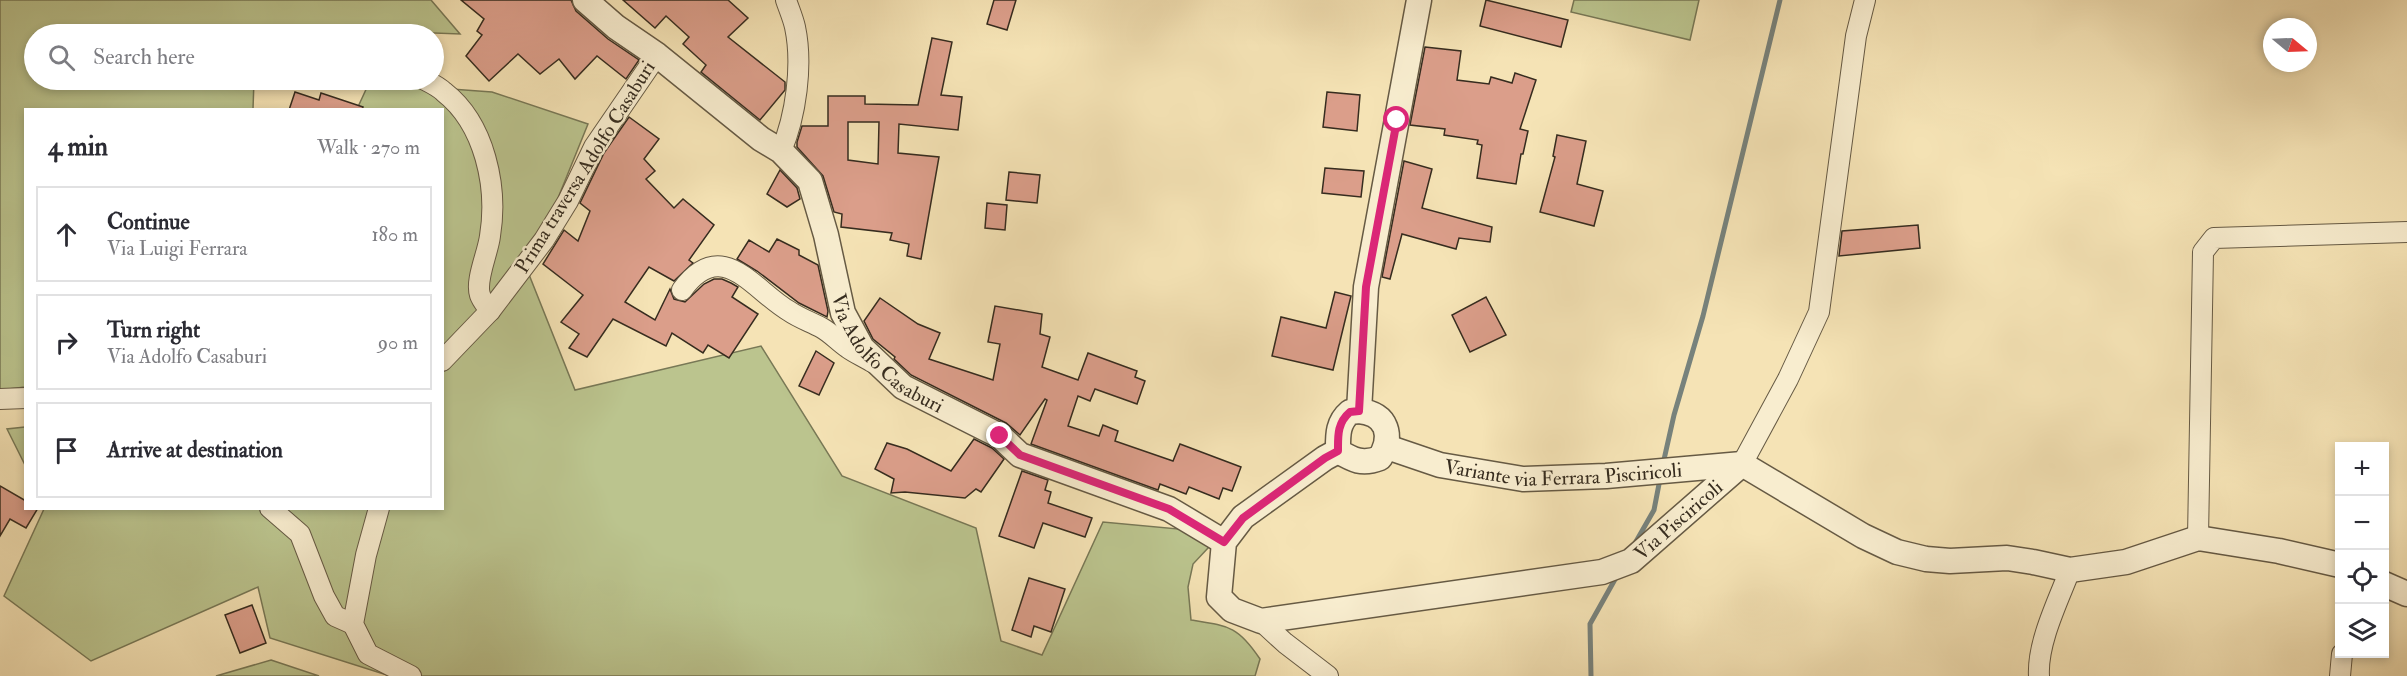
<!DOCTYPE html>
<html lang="en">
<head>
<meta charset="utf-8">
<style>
  :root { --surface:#fff; --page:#f7f7f7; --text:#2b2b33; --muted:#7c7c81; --line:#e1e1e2 }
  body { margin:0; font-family:"IM FELL Double Pica",serif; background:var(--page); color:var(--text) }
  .controls { position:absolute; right:18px; bottom:18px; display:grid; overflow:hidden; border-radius:0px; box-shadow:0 3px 9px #0003 }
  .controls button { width:54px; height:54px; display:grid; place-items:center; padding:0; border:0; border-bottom:2px solid var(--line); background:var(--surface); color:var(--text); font:30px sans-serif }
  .compass { position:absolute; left:2263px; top:18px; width:54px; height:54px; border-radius:50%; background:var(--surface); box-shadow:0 3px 9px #0003; rotate:109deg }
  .stop { position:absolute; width:18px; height:18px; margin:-14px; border:4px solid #db2777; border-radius:50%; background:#fff }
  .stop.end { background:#db2777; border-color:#fff; box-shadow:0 2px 6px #0008 }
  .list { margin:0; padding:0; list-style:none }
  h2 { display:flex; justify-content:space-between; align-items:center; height:78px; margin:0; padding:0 24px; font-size:26px }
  h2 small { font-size:20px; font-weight:400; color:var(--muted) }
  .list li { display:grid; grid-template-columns:39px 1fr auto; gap:18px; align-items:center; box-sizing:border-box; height:96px; margin:0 12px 12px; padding:0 12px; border:2px solid var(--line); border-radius:0px }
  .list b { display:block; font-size:22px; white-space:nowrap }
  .list p { margin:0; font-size:20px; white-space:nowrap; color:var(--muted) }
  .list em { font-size:20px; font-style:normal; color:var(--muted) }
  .icon { flex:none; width:33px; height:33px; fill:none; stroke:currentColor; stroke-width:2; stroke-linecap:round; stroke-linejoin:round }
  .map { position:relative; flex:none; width:2407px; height:676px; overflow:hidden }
  .search { position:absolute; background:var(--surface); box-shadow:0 3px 9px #0003; left:24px; top:24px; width:420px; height:66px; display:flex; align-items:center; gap:15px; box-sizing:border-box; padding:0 21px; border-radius:33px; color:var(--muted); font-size:22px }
  .panel { position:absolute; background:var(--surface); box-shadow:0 3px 9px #0003; left:24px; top:108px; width:420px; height:402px; border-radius:0px }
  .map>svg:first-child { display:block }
  .green { fill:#bbc48e; stroke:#787856; stroke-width:1.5 }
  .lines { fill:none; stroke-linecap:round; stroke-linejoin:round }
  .stream { stroke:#77827c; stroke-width:5 }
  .building { fill:#db9e8a; stroke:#362c1f; stroke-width:1.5; fill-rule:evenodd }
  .minor-casing { stroke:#665a44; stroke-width:22 }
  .tertiary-casing { stroke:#665a44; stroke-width:27 }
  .minor { stroke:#f8edcf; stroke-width:20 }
  .tertiary { stroke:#f8edcf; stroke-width:24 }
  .route { stroke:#db2777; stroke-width:8 }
  .labels { text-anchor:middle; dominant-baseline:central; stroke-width:5; stroke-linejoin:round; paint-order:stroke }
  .street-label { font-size:20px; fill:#362c1f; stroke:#f8edcf }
</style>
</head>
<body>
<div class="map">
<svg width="2407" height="676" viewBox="0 0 2407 676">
  <rect width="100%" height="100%" fill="#f5e3b5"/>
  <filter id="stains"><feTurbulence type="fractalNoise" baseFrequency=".00333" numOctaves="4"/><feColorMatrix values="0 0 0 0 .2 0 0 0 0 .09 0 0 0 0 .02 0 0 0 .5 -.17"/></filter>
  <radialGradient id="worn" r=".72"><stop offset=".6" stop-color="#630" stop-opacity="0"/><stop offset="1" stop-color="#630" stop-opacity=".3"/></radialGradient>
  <g class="green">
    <path d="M0,0H431L460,34L353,30L339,34H34V80H254L253,109L26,110L25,387L0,390Z"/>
    <path d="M1574,0H1699L1690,40L1571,12Z"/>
    <path d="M369,83L492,92L588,124L528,272L575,390L761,346L842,476L976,528L1001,641L1042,655L1103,522L1222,533L1193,564L1188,587L1191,620C1229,626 1238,626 1260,659L1255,676H390L270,638L258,587L91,661L4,596L44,509L442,508V110L357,109Z"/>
    <path d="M25,427H26L25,465L7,429Z"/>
    <path d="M271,660L319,676H216Z"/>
  </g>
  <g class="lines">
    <g class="stream">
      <path d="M1663,464L1674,415L1703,316L1780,0"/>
      <path d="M1634,545L1654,510L1660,479"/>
      <path d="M1591,676L1590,624L1618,574"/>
    </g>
  </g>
  <g class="building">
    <path d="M461,0H571L576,11L608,39L639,60L626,79L597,56L575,79L559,59L540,74L518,54L489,81L466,56L482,35L477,31L484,19Z"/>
    <path d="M623,0H728L748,18L728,37L785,82V90L760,120L701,72L706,65L683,44L689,37L666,16L655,28Z"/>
    <path d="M994,0H1016L1007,30L987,24Z"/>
    <path d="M1486,0L1568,20L1561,47L1480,26Z"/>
    <path d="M932,38L952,42L941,95L962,97L958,130L899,124L898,153L939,157L921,259L907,256L909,244L890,240L892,233L841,227L842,214L834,212L823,176L797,147V142L802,126H828V96H865V104L918,105ZM848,122H879L878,164L848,160Z"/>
    <path d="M1425,47L1461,51L1457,80L1489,84L1491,77L1512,83L1515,73L1536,80L1520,129L1528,131L1523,154H1521L1516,184L1477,178L1482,145L1477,144L1478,140L1444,135L1445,129L1410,125Z"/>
    <path d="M295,92L319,100L321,93L363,107L362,110H289Z"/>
    <path d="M1327,92L1360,95L1357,131L1323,127Z"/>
    <path d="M629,117L659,139L644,159L655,171L646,179L674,208L683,199L714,225L689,260L693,263L674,281L649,267L625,302L655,320L670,289L674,299L685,302L704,284L714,279H722L731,283L738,287L732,297L758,314L729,358L708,345L703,353L672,333L666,346L613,319L587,357L569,348L579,334L561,322L583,295L543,264L564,230L578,241L590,211L580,203L604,153Z"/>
    <path d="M1557,135L1586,141L1577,184L1603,191L1594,226L1540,212L1555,157L1553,156Z"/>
    <path d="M1404,161L1432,169L1422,208L1492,227L1490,242L1459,238L1456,249L1402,234L1390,279L1382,277Z"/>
    <path d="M1325,168L1364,171L1361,197L1322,193Z"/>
    <path d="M780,170L797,188L800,199L787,207L767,194Z"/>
    <path d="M1009,172L1040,175L1037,203L1006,200Z"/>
    <path d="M987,203L1007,205L1005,230L985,228Z"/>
    <path d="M1918,225L1920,248L1839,256L1842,231Z"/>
    <path d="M777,239L799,250V255L818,265L828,311L827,317L799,303L757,271L737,259L749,240L769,252Z"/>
    <path d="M1335,292L1351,296L1333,370L1272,356L1281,317L1326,328Z"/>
    <path d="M1486,297L1506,335L1470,352L1452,315Z"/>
    <path d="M880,298L918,324L940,333L929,359L993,380L1000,344L988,342L995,306L1042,314L1040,334L1050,337L1042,367L1078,380L1088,353L1137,371L1135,377L1145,381L1137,404L1095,389L1090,401L1078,396L1068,426L1099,436L1103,425L1118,431L1115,441L1173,461L1180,444L1241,467L1232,491L1223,488L1219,499L1189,487L1186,494L1160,484L1158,490L1031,444L1047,400L1045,399L1020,435L1006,423L911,375L894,359L895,357L873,339L864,321Z"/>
    <path d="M816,351L834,363L819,395L799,386Z"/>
    <path d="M974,439L992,448L1004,459L981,492L976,489L965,498L905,492L891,493L894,479L875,469L887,443L907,449L951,471Z"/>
    <path d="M1022,471L1048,480L1045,490L1051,492L1048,503L1092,518L1085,537L1043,523L1034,548L999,536Z"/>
    <path d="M0,486L26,501V508H38L26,528L10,519L0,536Z"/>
    <path d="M1029,578L1065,589L1051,632L1034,626L1031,637L1012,630Z"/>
    <path d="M252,605L266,643L240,653L225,615Z"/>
  </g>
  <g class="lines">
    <g class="minor-casing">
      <g id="minor">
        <path d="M425,80C431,83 439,87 444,92C485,124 498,187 490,236C488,253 475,280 480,295C482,301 487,306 490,311"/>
        <path d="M781,151C796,116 803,65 795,27C793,18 789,9 786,0"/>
        <path d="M682,290C722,235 753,290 789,311C799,318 811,322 822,328C831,333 839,342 848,348C855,353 864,357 872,362"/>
        <path d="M442,361L490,311L544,240L568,201L594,147L657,55"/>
        <path d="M0,399L26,398"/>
        <path d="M1742,464L1788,379L1819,312L1856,36L1865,0"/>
        <path d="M270,508L300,534L324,596L335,616L353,624"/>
        <path d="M379,508L366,555L353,624L368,654L411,676"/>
        <path d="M2198,538L2203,252L2214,238L2407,232"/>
        <path d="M1261,621L1285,643L1328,676"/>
        <path d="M2039,676C2037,643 2058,601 2070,570"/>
        <path d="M2340,676L2342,654"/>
      </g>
    </g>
    <g class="tertiary-casing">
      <g id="tertiary">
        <path id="s1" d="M585,0L616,27L657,55L761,139L781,151L810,181L826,235L843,313L862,348L903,387L1000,436L1020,455L1169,509L1224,542"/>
        <path d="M1359,411L1366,287L1419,0"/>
        <path d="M1359,411C1388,414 1393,436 1380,458C1362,465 1353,460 1338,451C1338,436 1337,423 1350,412Z"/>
        <path id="s2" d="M1387,447L1440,465L1523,479L1606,476L1742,464"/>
        <path id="s3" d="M1338,451L1325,458L1243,517L1224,542L1219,597L1232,610L1261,621L1602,572L1631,561L1742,464L1863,536L1897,552L1926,559L1950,561L2007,558L2033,562L2070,570L2126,562L2198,538L2279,551L2340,565"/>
        <path d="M2384,584L2407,594"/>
      </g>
    </g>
    <use href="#minor" class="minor"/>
    <use href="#tertiary" class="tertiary"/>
  </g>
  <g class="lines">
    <path class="route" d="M1000,436L1020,455L1169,509L1224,542L1243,518L1325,458L1338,451C1338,436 1337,423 1350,412L1359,411L1366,287L1397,120"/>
  </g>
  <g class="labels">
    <g class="street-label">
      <text transform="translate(585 167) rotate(-58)">Prima traversa Adolfo Casaburi</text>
      <text stroke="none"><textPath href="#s1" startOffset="486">Via Adolfo Casaburi</textPath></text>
      <text stroke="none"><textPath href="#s2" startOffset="180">Variante via Ferrara Pisciricoli</textPath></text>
      <text stroke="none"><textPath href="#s3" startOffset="690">Via Pisciricoli</textPath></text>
    </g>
  </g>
  <rect width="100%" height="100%" filter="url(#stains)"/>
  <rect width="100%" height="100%" fill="url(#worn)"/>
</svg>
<div class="controls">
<button>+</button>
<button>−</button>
<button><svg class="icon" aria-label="locate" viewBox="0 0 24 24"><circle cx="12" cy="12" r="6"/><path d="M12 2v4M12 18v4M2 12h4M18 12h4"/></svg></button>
<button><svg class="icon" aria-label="layers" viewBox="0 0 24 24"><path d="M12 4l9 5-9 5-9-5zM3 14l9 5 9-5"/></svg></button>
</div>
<svg class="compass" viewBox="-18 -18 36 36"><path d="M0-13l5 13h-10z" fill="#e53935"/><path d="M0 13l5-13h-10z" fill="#7c7c81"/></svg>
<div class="stop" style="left:1397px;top:120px"></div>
<div class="stop end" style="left:1000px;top:436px"></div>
<div class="search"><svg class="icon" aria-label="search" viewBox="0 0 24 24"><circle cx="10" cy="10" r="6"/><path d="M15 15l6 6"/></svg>Search here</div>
<section class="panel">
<h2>4 min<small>Walk · 270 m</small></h2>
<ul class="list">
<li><svg class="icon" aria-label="ahead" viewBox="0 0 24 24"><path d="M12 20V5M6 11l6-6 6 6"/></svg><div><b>Continue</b><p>Via Luigi Ferrara</p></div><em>180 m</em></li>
<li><svg class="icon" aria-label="right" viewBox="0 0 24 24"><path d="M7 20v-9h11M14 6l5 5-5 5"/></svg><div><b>Turn right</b><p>Via Adolfo Casaburi</p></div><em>90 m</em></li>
<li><svg class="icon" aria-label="arrive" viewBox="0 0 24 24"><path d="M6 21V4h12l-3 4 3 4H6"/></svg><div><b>Arrive at destination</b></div></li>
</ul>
</section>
</div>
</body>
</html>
